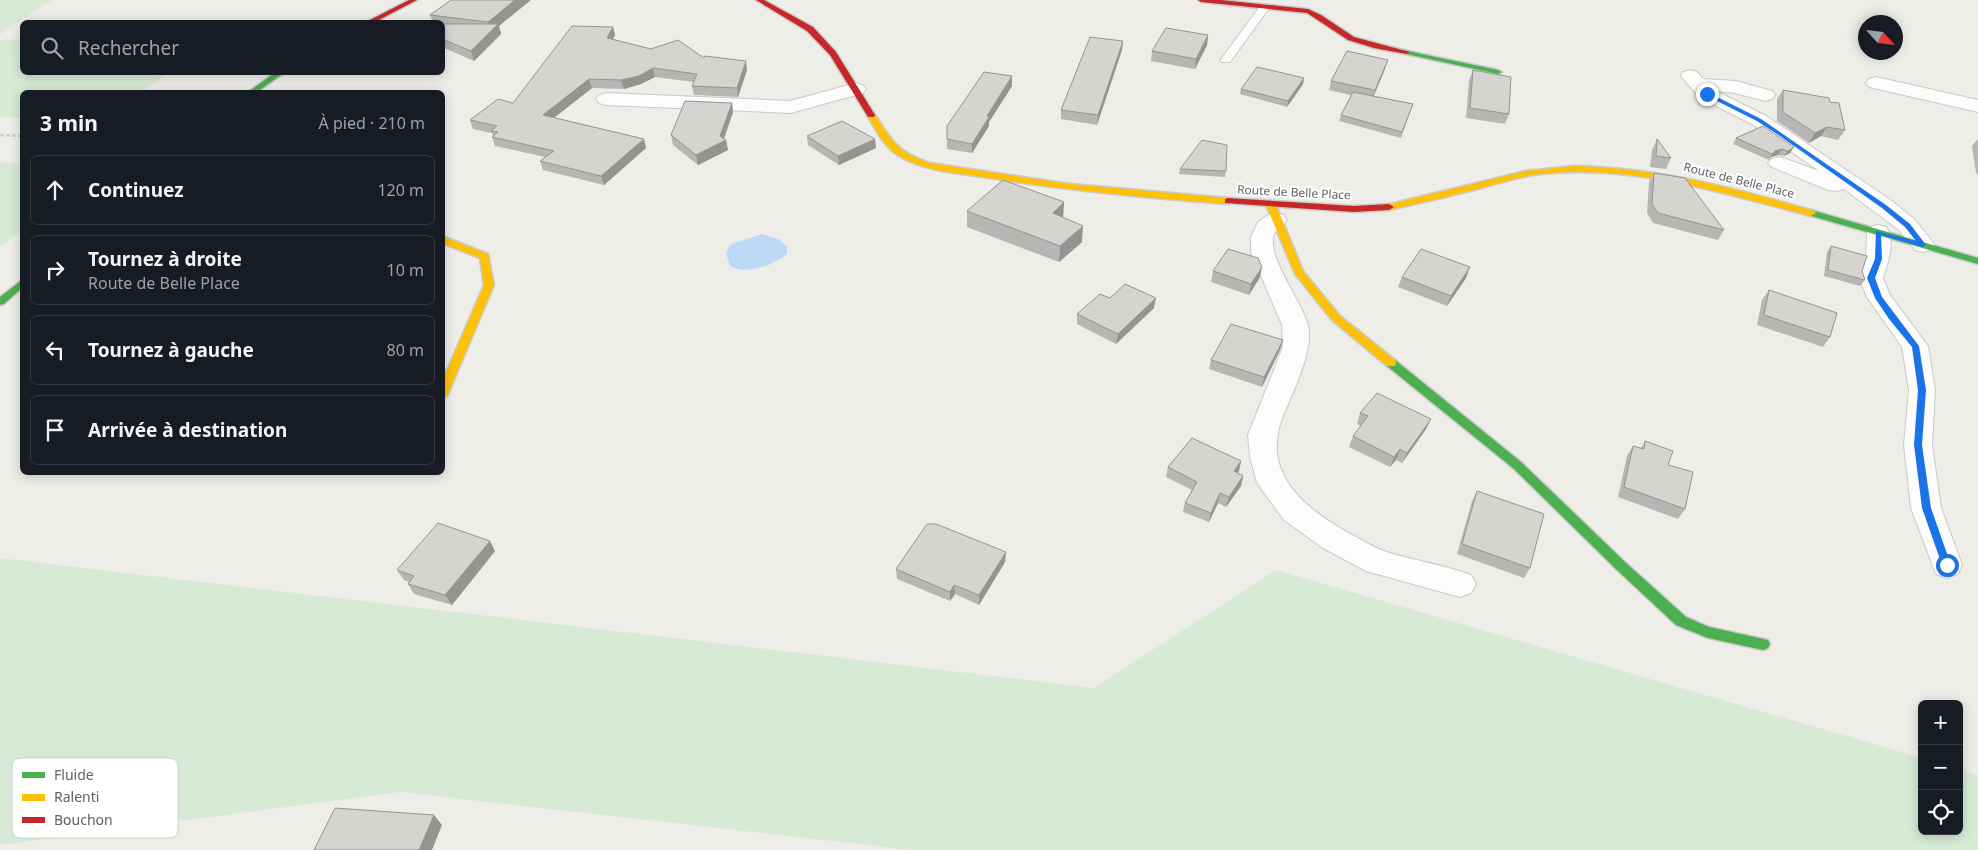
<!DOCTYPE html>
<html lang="fr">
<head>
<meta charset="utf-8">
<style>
  :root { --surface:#171b24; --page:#20242c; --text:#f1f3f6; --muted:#9ea1a6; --line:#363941 }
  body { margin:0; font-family:"Noto Sans",sans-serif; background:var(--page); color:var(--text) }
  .controls { position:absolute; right:15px; bottom:15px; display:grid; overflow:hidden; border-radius:8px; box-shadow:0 2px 12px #0003 }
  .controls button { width:45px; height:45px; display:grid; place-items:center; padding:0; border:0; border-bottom:1px solid var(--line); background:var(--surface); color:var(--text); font:25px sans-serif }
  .compass { position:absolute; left:1858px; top:15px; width:45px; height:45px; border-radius:50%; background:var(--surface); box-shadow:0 2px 12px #0003; rotate:117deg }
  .stop { position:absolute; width:15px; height:15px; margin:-11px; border:4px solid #1a73e8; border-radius:50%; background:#fff }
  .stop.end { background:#1a73e8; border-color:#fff; box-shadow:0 1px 5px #0008 }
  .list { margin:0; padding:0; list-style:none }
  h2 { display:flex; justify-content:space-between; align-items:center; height:65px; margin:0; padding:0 20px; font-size:21px }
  h2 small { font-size:16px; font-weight:400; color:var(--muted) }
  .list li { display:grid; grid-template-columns:32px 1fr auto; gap:15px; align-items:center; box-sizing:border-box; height:70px; margin:0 10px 10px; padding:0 10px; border:1px solid var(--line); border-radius:8px }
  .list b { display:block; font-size:19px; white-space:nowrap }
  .list p { margin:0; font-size:16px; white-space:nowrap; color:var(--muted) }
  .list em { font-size:16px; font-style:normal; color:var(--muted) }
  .icon { flex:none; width:28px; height:28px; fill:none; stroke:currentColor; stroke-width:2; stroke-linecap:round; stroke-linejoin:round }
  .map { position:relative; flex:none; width:1978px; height:850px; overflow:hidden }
  .search { position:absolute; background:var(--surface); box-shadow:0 2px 12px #0003; left:20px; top:20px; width:425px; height:55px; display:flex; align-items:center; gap:12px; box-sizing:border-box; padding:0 18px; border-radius:8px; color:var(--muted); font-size:19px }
  .panel { position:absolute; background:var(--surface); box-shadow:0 2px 12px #0003; left:20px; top:90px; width:425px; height:385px; border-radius:8px }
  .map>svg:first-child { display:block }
  .green { fill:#d6ead5 }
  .water { fill:#bcdaf8 }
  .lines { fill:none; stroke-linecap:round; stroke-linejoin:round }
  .lane-casing { stroke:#c9c9c9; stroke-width:2 }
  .street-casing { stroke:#c9c9c9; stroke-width:2 }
  .fast-casing { stroke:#cacbca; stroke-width:3 }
  .slow-casing { stroke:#cacbca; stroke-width:3 }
  .jam-casing { stroke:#cacbca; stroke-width:3 }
  .path { stroke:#cacecb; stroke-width:2.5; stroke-dasharray:4 2; stroke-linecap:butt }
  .lane { fill:#fcfcfc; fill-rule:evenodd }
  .street { fill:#fcfcfc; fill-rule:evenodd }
  .fast { fill:#4caf50; fill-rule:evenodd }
  .slow { fill:#ffc107; fill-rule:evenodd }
  .jam { fill:#c62828; fill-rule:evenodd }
  .wall { fill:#b7b6b4 }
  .shaded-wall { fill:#959492 }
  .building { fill:#d5d4d1; stroke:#959492 }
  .route { fill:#1a73e8 }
  .labels { text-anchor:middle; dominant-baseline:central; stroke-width:4; stroke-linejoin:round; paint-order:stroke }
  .far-street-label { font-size:12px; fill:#5e6167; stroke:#fff }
  .key { fill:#fff; stroke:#cfd0d1; stroke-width:1 }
  .key-label { font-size:14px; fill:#5e6167 }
</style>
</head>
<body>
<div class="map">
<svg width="1978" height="850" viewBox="0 0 1978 850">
  <rect width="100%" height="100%" fill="#eeede8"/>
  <g class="green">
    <path d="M0,0H52L0,34Z"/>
    <path d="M22,39V72L168,73L142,92H22V118L0,117V40Z"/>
    <path d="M0,162L22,163V230L0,247Z"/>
    <path d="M0,558L1094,688L1276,570L1922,758V831H1959V769L1978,775V850H911L400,792L0,845Z"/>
  </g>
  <path class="water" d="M762,234L780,240L787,247V254C772,266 747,275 730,266L726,253L731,244Z"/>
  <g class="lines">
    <g class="lane-casing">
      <path id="lane" d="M1265,4L1270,7L1230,62H1222L1220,60L1222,58L1261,5Z"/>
    </g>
    <g class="street-casing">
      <g id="street">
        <path d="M1690,70L1697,72L1703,79L1736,81L1772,91L1775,95L1772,99L1765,101L1735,93L1716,91L1766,116L1892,201L1915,220L1935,245L1931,250L1923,252L1915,250L1899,230L1844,189L1836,191L1828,190L1772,167L1768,163L1772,159L1779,157L1786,159L1819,171L1752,124L1700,98L1681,76L1683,72Z"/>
        <path d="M1876,77L1978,100V112L1869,87L1866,83L1869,79Z"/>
        <path d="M856,83L863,85L866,89L863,93L791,113L606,105L599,103L596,99L599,95L606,93L790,101Z"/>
        <path d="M1276,213L1284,215L1287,220C1283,226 1275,229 1273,237C1270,262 1301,300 1308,325C1314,352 1292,393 1282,419C1260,477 1311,513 1356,537C1366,542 1376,549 1387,552C1415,561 1444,565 1471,575L1476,584L1471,593L1460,597L1366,571L1323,548L1284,520L1257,483L1250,457L1248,435L1283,347L1282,325L1251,252V237L1258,222L1268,215Z"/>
        <path d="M1878,225L1886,227C1896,241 1888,263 1883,278L1890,295L1928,346L1935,390L1932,445L1941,508L1962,565L1958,574L1947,578L1936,574L1911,508L1904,445L1909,390L1902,347L1867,297L1859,278L1866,259L1867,232L1870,227Z"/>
      </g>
    </g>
    <g class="fast-casing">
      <g id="fast">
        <path d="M1403,50L1498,70L1502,72L1498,74L1406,54L1402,52Z"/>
        <path d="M276,72H285L257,92H248Z"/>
        <path d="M1811,210L1978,258V264L1808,215L1806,213Z"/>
        <path d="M22,280V288L4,304L0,305V297Z"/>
        <path d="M1391,359L1395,360L1521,462L1625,562L1686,617L1709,627L1768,640L1770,644L1768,648L1763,650L1708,638L1676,625L1617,570L1513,468L1387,366L1386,363Z"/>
      </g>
    </g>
    <g class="slow-casing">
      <g id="slow">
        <path d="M868,113H874C891,140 898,153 930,163L1070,184L1228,198L1232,201L1228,204C1146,198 1064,190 983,177C956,173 924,171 899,156C884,147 876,130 867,115Z"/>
        <path d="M1575,166C1658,168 1735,188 1814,211L1816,213L1811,216C1721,193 1634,164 1540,174C1520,176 1501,183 1481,188C1451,196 1420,203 1389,210L1384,207L1386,205L1526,171Z"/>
        <path d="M1271,202L1276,205L1303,271L1340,316L1395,360L1396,363L1395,366H1387L1332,320L1295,274L1266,205Z"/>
        <path d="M442,236L488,254L494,285L447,396L442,400V382L484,285L480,258L442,243Z"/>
      </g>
    </g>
    <g class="jam-casing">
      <g id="jam">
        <path d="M409,0H417L375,22H366Z"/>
        <path d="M756,0H764L813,27L836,52L875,115L874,117H868L830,55L807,31Z"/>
        <path d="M1198,0H1221L1308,9L1321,15L1354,37L1410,52L1406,54L1374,48L1348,40L1307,13L1201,2Z"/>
        <path d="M1228,198L1354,206L1389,204L1394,207L1389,210L1354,212L1225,203V199Z"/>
      </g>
    </g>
    <path class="path" d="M0,135L22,136"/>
    <use href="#lane" class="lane"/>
    <use href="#street" class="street"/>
    <use href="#fast" class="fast"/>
    <use href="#slow" class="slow"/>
    <use href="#jam" class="jam"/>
  </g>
  <g class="wall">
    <path d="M451,0L499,26L501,34L474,61L442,47V22H433L430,15Z"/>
    <path d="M613,27L615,35L613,39L651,49L704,58L747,70L738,97L694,95L692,86L694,82L655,77L641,84L624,89L592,88L554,118L644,139L646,148L604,185L543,170L540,161L545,157L495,146L492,137L493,136L492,133L473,129L470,120L513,103Z"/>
    <path d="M1208,35L1207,45L1195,69L1151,61L1152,51Z"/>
    <path d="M1123,41L1122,50L1097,125L1061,119V110Z"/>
    <path d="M1385,69L1374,96L1413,104L1401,138L1339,121L1341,115L1351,95L1329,90L1331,81Z"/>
    <path d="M1473,70L1509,114L1505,124L1466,118L1469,80Z"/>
    <path d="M1012,76V86L989,122V126L972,153L947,149V126Z"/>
    <path d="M1304,78L1303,84L1287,107L1240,94L1241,89Z"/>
    <path d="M1783,90L1830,102L1845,130L1838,140L1821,136L1809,143L1777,121V99Z"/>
    <path d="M732,103L733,112L724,139L726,140L728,150L698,165L673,145L671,135Z"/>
    <path d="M1763,126L1790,153L1784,156L1778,155L1771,157L1769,160L1733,144L1736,138Z"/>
    <path d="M807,136L876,148L839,165L808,145Z"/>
    <path d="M1657,139L1671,158L1666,169L1650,167L1652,150Z"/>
    <path d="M1978,139V174L1976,173L1972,146Z"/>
    <path d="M1180,169L1226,171L1225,177L1179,174Z"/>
    <path d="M1654,173L1724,230L1718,240L1653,223L1647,213L1649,182Z"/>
    <path d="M1064,202L1063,217L1082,242L1059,262L967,227V211Z"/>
    <path d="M1831,246L1862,271L1865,280L1860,286L1824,276L1827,252Z"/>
    <path d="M1213,271L1260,277L1249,295L1211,282Z"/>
    <path d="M1402,277L1466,278L1447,306L1398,287Z"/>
    <path d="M1769,290L1830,337L1823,347L1757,325L1762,300Z"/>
    <path d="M1110,298L1154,308L1116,344L1077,324V314Z"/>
    <path d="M1283,340L1280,350L1262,387L1209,369L1211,360Z"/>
    <path d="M1360,413L1431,419L1426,429L1402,463L1396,460L1390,467L1349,447L1353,436L1361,426L1357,424Z"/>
    <path d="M1645,441L1668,465L1685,509L1678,519L1618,497L1627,456L1633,446L1641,448Z"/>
    <path d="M1241,461L1239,471L1238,473L1243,476L1241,486L1226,507L1218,503L1209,522L1183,512L1185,503L1192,490L1166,477L1168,467Z"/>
    <path d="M1477,491L1530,568L1524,578L1457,554L1472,501Z"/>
    <path d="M495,551L452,605L414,594L408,584L409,582L404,580L397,570Z"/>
    <path d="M1005,562L979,605L955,594L950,601L897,579L896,569Z"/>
  </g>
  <g class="shaded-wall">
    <path d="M515,0H531L499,26L501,34L474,61L471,51L491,31L488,22Z"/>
    <path d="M613,27L615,35L609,46L607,38Z"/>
    <path d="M1208,35L1207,45L1195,69L1196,59Z"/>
    <path d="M1123,41L1122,50L1097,125L1098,115Z"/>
    <path d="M1388,60L1385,69L1372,99L1375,90Z"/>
    <path d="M746,61L747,70L738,97L737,88Z"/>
    <path d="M653,68L655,77L641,84L624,89L621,80Z"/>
    <path d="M1012,76V86L989,122V126L972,153V144L987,116Z"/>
    <path d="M1304,78L1303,84L1287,107L1288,101Z"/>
    <path d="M589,79L592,88L546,124L543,115Z"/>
    <path d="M732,103L733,112L723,141L726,140L728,150L698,165L696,155Z"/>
    <path d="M1827,127L1821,136L1809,143L1815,133Z"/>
    <path d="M644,139L646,148L604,185L601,176Z"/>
    <path d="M875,139L876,148L839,165L838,156Z"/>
    <path d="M1794,147L1790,153L1784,156L1788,151Z"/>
    <path d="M1782,149L1778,155L1771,157L1769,160L1772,154L1775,151Z"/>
    <path d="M1064,202L1063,219L1053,213Z"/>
    <path d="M1083,226L1082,242L1059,262L1060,246Z"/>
    <path d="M1262,267L1260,277L1249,295L1251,284Z"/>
    <path d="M1470,267L1466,278L1447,306L1451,296Z"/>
    <path d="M1156,298L1154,308L1116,344L1118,334Z"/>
    <path d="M1283,340L1280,350L1262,387L1264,377Z"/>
    <path d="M1431,419L1426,429L1402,463L1407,453Z"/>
    <path d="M1400,449L1396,460L1390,467L1394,457Z"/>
    <path d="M1241,461L1239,471L1231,481L1234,471Z"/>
    <path d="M1243,476L1241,486L1226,507L1229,497Z"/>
    <path d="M1220,493L1218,503L1209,522L1211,513Z"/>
    <path d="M490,541L495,551L452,605L445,595Z"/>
    <path d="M1006,552L1005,562L979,605V595Z"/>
    <path d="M954,585L955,594L950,601V592Z"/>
    <path d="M434,815L442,825L432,850H419Z"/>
  </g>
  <g class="building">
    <path d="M451,0H515L488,22L430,15Z"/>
    <path d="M442,24H498L471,51L442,39Z"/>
    <path d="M572,26L613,27L607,38L651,49L678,40L704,58L705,56L746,61L737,88L692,86L697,74L653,68L639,76L621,80L589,79L543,115L644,139L601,176L540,161L554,151L492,137L498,132L491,131L497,126L470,120L498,99L513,103Z"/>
    <path d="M1166,28L1208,35L1196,59L1152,51Z"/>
    <path d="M1090,37L1123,41L1098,115L1061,110Z"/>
    <path d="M1347,51L1388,60L1375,90L1331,81Z"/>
    <path d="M1257,67L1304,78L1288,101L1241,89Z"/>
    <path d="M1473,70L1511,77L1509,114L1470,108Z"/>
    <path d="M984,72L1012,76L987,116L989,117L972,144L947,139V126Z"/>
    <path d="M1783,90L1829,98L1830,102L1839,103L1845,130L1827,127L1815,133L1783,112Z"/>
    <path d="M1353,92L1413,104L1402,132L1341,115Z"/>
    <path d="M685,101L732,103L720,136L726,140L696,155L671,135Z"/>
    <path d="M842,121L875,139L838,156L807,136Z"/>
    <path d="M1763,126L1794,147L1788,151L1782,149L1775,151L1772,154L1736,138Z"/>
    <path d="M1657,139L1671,158L1656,156Z"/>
    <path d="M1202,140L1227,145L1226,171L1180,169Z"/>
    <path d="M1654,173L1685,178L1724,230L1658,213L1652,204Z"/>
    <path d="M1003,180L1064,202L1053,213L1083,226L1060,246L967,211Z"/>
    <path d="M1831,246L1867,256L1862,271L1865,280L1828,270Z"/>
    <path d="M1228,249L1258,258L1262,267L1251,284L1213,271Z"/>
    <path d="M1421,249L1470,267L1451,296L1402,277Z"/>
    <path d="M1125,284L1156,298L1118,334L1077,314L1100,294L1110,298Z"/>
    <path d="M1769,290L1837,313L1830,337L1764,315Z"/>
    <path d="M1231,324L1283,340L1264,377L1211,360Z"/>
    <path d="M1377,393L1431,419L1407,453L1400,449L1394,457L1353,436L1368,416L1360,413Z"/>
    <path d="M1192,438L1241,461L1234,471L1243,476L1229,497L1220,493L1211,513L1185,503L1197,482L1168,467Z"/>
    <path d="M1645,441L1673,451L1668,465L1693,472L1685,509L1624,487L1633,446L1644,449Z"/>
    <path d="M1477,491L1544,514L1530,568L1462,544Z"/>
    <path d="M438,523L490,541L445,595L408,584L414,576L397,570Z"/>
    <path d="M927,524H936L1006,552L979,595L954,585L950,592L896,569Z"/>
    <path d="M335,808L434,815L419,850H314Z"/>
  </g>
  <path class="route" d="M1705,93H1709L1761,119L1886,205L1910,224L1926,245L1922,247L1881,235L1882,259L1875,278L1882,297L1919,346L1926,390L1922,445L1931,508L1951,565L1950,567H1943L1942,565L1922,508L1914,445L1918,390L1912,347L1889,319L1875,298L1867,278L1875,259L1876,231L1916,241L1905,227L1882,208L1780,136L1757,121L1705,95Z"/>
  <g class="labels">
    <g class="far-street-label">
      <text transform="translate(1739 180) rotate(14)">Route de Belle Place</text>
      <text transform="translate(1294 192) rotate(3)">Route de Belle Place</text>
    </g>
  </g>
  <rect x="12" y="758" width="166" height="80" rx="8" class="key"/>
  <rect x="22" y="772" width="23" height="6" fill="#4caf50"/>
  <rect x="22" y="794" width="23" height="7" fill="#ffc107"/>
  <rect x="22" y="817" width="23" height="6" fill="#c62828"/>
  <g class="key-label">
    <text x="54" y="780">Fluide</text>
    <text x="54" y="802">Ralenti</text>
    <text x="54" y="825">Bouchon</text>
  </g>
</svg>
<div class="controls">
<button>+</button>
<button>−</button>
<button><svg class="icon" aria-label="locate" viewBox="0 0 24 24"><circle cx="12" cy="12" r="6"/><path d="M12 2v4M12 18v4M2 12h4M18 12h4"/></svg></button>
</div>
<svg class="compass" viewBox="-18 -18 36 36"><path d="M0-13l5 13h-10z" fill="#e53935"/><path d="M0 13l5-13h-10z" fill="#9ea1a6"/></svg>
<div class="stop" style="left:1947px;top:565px"></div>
<div class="stop end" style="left:1707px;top:94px"></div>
<div class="search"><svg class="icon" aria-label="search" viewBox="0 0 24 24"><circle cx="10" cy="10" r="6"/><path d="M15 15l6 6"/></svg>Rechercher</div>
<section class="panel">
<h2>3 min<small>À pied · 210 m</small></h2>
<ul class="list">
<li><svg class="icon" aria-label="ahead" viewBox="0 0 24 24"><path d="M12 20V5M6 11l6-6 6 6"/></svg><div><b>Continuez</b></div><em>120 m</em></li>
<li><svg class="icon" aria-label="right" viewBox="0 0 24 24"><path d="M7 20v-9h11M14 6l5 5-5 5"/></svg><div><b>Tournez à droite</b><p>Route de Belle Place</p></div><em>10 m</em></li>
<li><svg class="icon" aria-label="left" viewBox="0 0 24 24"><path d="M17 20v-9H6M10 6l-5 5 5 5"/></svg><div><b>Tournez à gauche</b></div><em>80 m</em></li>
<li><svg class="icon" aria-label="arrive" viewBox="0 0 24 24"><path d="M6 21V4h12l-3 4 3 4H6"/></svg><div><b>Arrivée à destination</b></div></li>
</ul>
</section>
</div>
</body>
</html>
